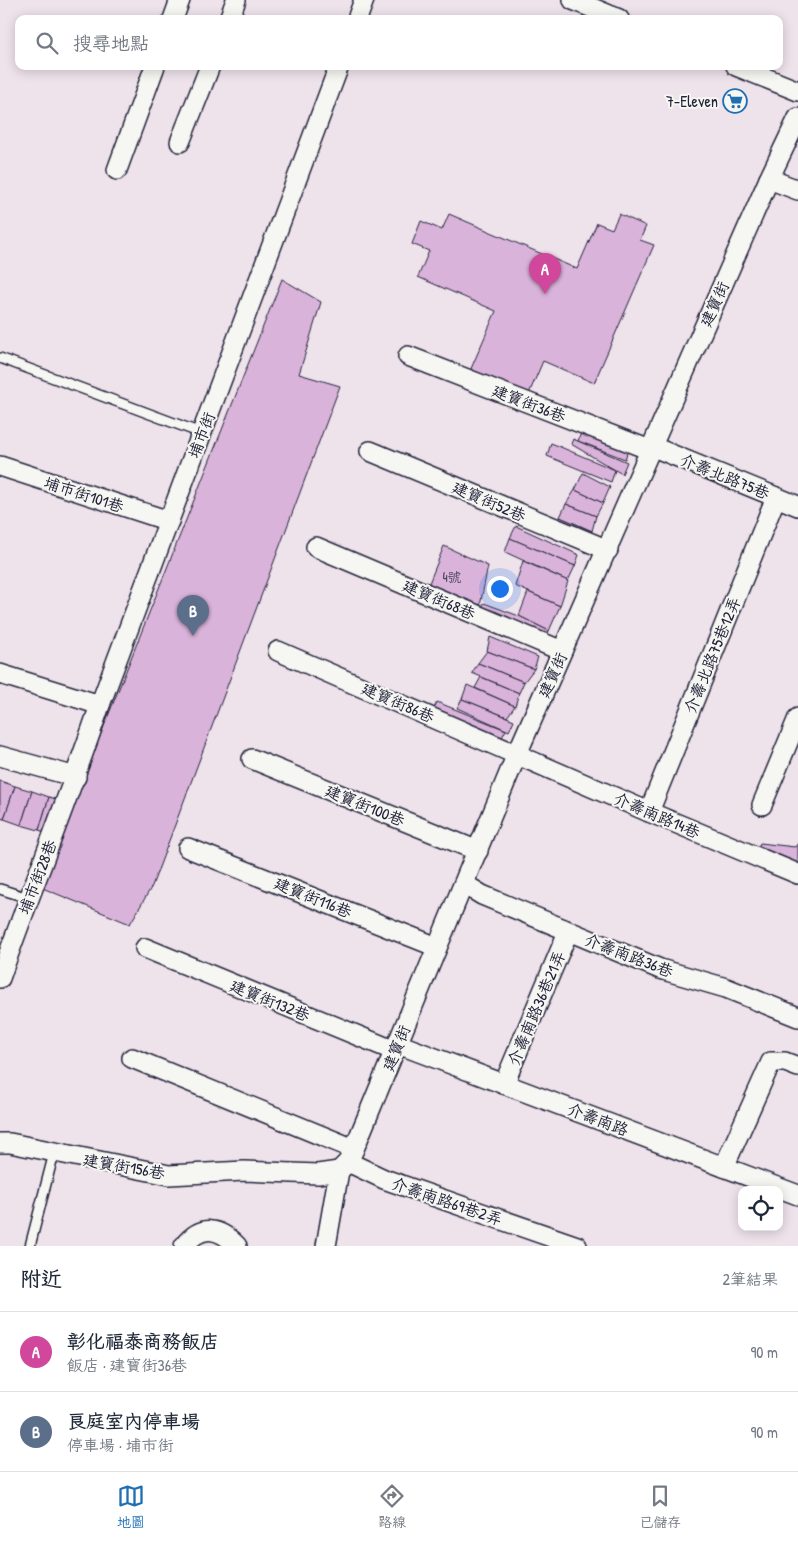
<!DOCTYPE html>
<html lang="zh-TW">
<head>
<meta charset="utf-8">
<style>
  :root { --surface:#fff; --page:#f6f6f7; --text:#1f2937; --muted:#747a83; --line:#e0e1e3; --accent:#1f6fb2 }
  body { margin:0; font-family:"Patrick Hand","LXGW WenKai TC",sans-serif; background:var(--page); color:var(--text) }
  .controls { position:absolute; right:15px; bottom:15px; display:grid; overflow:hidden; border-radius:10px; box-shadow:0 2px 12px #0003 }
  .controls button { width:45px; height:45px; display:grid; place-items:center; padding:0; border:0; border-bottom:1px solid var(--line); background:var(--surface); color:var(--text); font:25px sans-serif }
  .you { position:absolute; left:499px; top:588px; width:18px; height:18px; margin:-12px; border:4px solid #fff; border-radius:50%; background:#1a73e8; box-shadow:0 0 0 8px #1a73e833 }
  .badge { display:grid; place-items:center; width:32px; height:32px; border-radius:50%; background:var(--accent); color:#fff; font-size:16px; font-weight:700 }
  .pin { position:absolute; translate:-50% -41px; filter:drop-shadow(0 1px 2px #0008) }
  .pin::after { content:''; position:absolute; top:26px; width:18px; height:15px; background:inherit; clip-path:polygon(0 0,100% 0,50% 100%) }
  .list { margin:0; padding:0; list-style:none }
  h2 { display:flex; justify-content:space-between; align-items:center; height:65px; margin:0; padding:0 20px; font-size:21px }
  h2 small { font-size:16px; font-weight:400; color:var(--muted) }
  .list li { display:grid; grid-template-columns:32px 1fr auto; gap:15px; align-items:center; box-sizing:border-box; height:80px; padding:0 20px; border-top:1px solid var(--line) }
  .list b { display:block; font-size:19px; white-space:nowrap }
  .list p { margin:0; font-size:16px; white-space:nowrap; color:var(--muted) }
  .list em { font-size:16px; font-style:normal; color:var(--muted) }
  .icon { flex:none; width:28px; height:28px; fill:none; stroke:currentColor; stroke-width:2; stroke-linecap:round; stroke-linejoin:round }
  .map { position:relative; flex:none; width:798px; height:1246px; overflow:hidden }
  .search { position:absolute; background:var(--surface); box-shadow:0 2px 12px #0003; left:15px; right:15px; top:15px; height:55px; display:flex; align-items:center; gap:12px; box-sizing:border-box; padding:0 18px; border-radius:10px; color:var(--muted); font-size:19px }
  .sheet { height:225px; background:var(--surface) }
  nav { display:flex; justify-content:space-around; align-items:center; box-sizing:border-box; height:70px; border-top:1px solid var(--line); background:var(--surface); font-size:14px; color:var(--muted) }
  nav a { display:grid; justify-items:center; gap:2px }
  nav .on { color:var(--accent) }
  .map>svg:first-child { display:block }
  .building { fill:#dab3db; stroke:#22223b }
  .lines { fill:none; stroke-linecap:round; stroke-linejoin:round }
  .service-casing { stroke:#22223b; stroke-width:12 }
  .minor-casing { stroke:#22223b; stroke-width:22 }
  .service { stroke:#f6f6f2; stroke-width:9 }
  .minor { stroke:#f6f6f2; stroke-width:19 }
  .labels { text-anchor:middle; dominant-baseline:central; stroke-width:4; stroke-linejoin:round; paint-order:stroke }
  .number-label { font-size:14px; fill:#504663 }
  .poi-label { font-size:16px; fill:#22223b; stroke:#f6f6f2; text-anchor:end }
  .street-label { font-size:16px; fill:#22223b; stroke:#f6f6f2 }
</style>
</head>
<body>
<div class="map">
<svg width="798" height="1246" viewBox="0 0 798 1246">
  <rect width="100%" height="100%" fill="#eee2eb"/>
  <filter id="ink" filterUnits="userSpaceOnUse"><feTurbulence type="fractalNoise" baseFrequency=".02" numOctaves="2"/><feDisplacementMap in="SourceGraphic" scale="10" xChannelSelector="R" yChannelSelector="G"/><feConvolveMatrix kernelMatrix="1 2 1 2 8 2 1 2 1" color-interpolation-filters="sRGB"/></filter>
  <g filter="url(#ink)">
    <g class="building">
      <path d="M449,214L577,269L597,223L612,229L619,214L646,226L640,240L654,245L594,383L543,361L528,396L470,371L496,311L418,277L429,251L412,244L421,221L442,230Z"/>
      <path d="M282,279L321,302L299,374L340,386L152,886L130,924L40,887Z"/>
      <path d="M583,427L629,447L625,459L578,441Z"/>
      <path d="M573,439L627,462L622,474L571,444Z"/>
      <path d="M551,443L615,470L611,482L547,456Z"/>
      <path d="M583,473L610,487L603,503L575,490Z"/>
      <path d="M575,490L603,503L596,516L566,504Z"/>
      <path d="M566,504L596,516L592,531L560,517Z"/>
      <path d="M560,517L592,531L587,541L556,528Z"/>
      <path d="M516,526L579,555L575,566L510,538Z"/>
      <path d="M510,538L575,566L568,581L505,552Z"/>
      <path d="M444,546L488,566L478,616L425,593Z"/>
      <path d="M523,561L568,581L560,606L515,586Z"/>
      <path d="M528,592L560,606L549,631L519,616Z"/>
      <path d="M484,603L519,616L549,631L544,643L478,616Z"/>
      <path d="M490,637L538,657L534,669L487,651Z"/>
      <path d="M487,651L534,669L524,682L478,663Z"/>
      <path d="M478,663L524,682L519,693L472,673Z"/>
      <path d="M481,677L519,693L515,706L475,688Z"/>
      <path d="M467,685L515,706L507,717L462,699Z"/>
      <path d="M462,699L514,720L509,731L457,708Z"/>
      <path d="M437,702L506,730L497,746L430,717Z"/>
      <path d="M0,781L15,786L4,819L0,818Z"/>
      <path d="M15,786L32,791L21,825L4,819Z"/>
      <path d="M32,791L49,797L39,830L21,825Z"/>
      <path d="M49,797L63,801L53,835L39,830Z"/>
      <path d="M760,843L795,847L798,843V874L755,856Z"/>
    </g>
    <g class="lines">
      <g class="service-casing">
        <g id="service">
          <path d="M0,358L201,433"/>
          <path d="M0,889L28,898"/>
          <path d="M30,1246L54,1153"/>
        </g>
      </g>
      <g class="minor-casing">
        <g id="minor">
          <path d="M573,0L619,19"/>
          <path d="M173,19L180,0"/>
          <path d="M229,19L236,0"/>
          <path d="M357,19L364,0"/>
          <path d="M736,66L798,91"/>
          <path d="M180,142L210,66"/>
          <path d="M117,170L155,66"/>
          <path d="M769,179L798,190"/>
          <path d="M408,356L650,450"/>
          <path d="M651,446L798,506"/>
          <path d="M370,451L608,550"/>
          <path d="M0,466L169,521"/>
          <path d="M316,547L562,651"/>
          <path d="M278,651L649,812L798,874"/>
          <path d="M0,674L100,705"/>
          <path d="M0,756L76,777"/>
          <path d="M252,759L478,851"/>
          <path d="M762,805L798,718"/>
          <path d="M649,812L776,497"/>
          <path d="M188,848L437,947"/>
          <path d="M464,884L482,895L660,969L726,988L798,1017"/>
          <path d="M145,948L395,1051"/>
          <path d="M0,978C32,887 69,797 100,705L339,66"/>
          <path d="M398,1044L798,1195"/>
          <path d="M132,1058L354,1149"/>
          <path d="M504,1084L568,932"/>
          <path d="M0,1143H10L169,1175L244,1171L318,1174L339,1171"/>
          <path d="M348,1162L384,1179L577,1246"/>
          <path d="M724,1167L771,1062H785L798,1067"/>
          <path d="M339,1171L348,1162L354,1149L517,754L769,179L798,118"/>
          <path d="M184,1246C201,1224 219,1227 237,1246"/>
          <path d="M326,1246L339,1171"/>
        </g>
      </g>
      <use href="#service" class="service"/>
      <use href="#minor" class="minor"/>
    </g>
  </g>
  <defs>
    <g id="supermarket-ring" transform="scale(1.25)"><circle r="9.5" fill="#f6f6f2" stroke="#1f6fb2" stroke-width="1.5"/><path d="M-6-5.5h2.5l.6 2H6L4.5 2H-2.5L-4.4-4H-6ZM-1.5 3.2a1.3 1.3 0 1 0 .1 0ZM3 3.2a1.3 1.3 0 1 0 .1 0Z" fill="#1f6fb2"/></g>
  </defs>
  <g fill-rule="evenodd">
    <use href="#supermarket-ring" x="735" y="101"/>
  </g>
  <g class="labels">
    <g class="number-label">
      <text x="452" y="576">4號</text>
    </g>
    <g class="poi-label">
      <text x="718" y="101">7-Eleven</text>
    </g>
    <g class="street-label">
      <text transform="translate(714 304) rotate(-66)">建寶街</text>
      <text transform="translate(529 403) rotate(21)">建寶街36巷</text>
      <text transform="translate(201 435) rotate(-69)">埔市街</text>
      <text transform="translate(725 476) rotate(22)">介壽北路75巷</text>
      <text transform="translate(84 494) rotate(18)">埔市街101巷</text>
      <text transform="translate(489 501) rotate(23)">建寶街52巷</text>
      <text transform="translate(439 599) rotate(23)">建寶街68巷</text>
      <text transform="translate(712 655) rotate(-68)">介壽北路75巷12弄</text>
      <text transform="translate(552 675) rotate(-66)">建寶街</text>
      <text transform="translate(398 702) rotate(23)">建寶街86巷</text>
      <text transform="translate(365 805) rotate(22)">建寶街100巷</text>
      <text transform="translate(657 815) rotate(23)">介壽南路14巷</text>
      <text transform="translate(37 877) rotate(-69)">埔市街28巷</text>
      <text transform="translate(313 897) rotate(22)">建寶街116巷</text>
      <text transform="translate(629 955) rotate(21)">介壽南路36巷</text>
      <text transform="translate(270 1000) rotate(22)">建寶街132巷</text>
      <text transform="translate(536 1008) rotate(-67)">介壽南路36巷21弄</text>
      <text transform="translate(396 1048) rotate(-68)">建寶街</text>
      <text transform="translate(598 1119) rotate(21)">介壽南路</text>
      <text transform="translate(124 1166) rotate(10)">建寶街156巷</text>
      <text transform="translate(447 1201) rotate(19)">介壽南路69巷2弄</text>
    </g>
  </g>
</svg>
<div class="controls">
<button><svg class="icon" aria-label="locate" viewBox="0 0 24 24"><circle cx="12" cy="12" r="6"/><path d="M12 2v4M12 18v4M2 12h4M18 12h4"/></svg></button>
</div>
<div class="you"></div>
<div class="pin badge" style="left:545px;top:294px;background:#d1479c">A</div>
<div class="pin badge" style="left:193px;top:636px;background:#5c6f8a">B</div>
<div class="search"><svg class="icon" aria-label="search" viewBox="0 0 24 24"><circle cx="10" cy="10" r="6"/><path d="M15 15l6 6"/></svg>搜尋地點</div>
</div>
<section class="sheet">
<h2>附近<small>2筆結果</small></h2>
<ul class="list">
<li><span class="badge" style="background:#d1479c">A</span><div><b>彰化福泰商務飯店</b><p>飯店 · 建寶街36巷</p></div><em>90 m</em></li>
<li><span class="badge" style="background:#5c6f8a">B</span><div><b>良庭室內停車場</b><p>停車場 · 埔市街</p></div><em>90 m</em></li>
</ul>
</section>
<nav>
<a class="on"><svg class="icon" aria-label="map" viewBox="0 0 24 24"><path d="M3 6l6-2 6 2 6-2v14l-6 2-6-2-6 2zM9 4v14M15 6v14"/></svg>地圖</a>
<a><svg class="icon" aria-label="directions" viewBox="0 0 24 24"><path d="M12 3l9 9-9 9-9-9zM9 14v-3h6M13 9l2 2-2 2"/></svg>路線</a>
<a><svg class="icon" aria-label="saved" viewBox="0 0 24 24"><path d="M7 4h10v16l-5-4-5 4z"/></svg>已儲存</a>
</nav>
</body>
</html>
